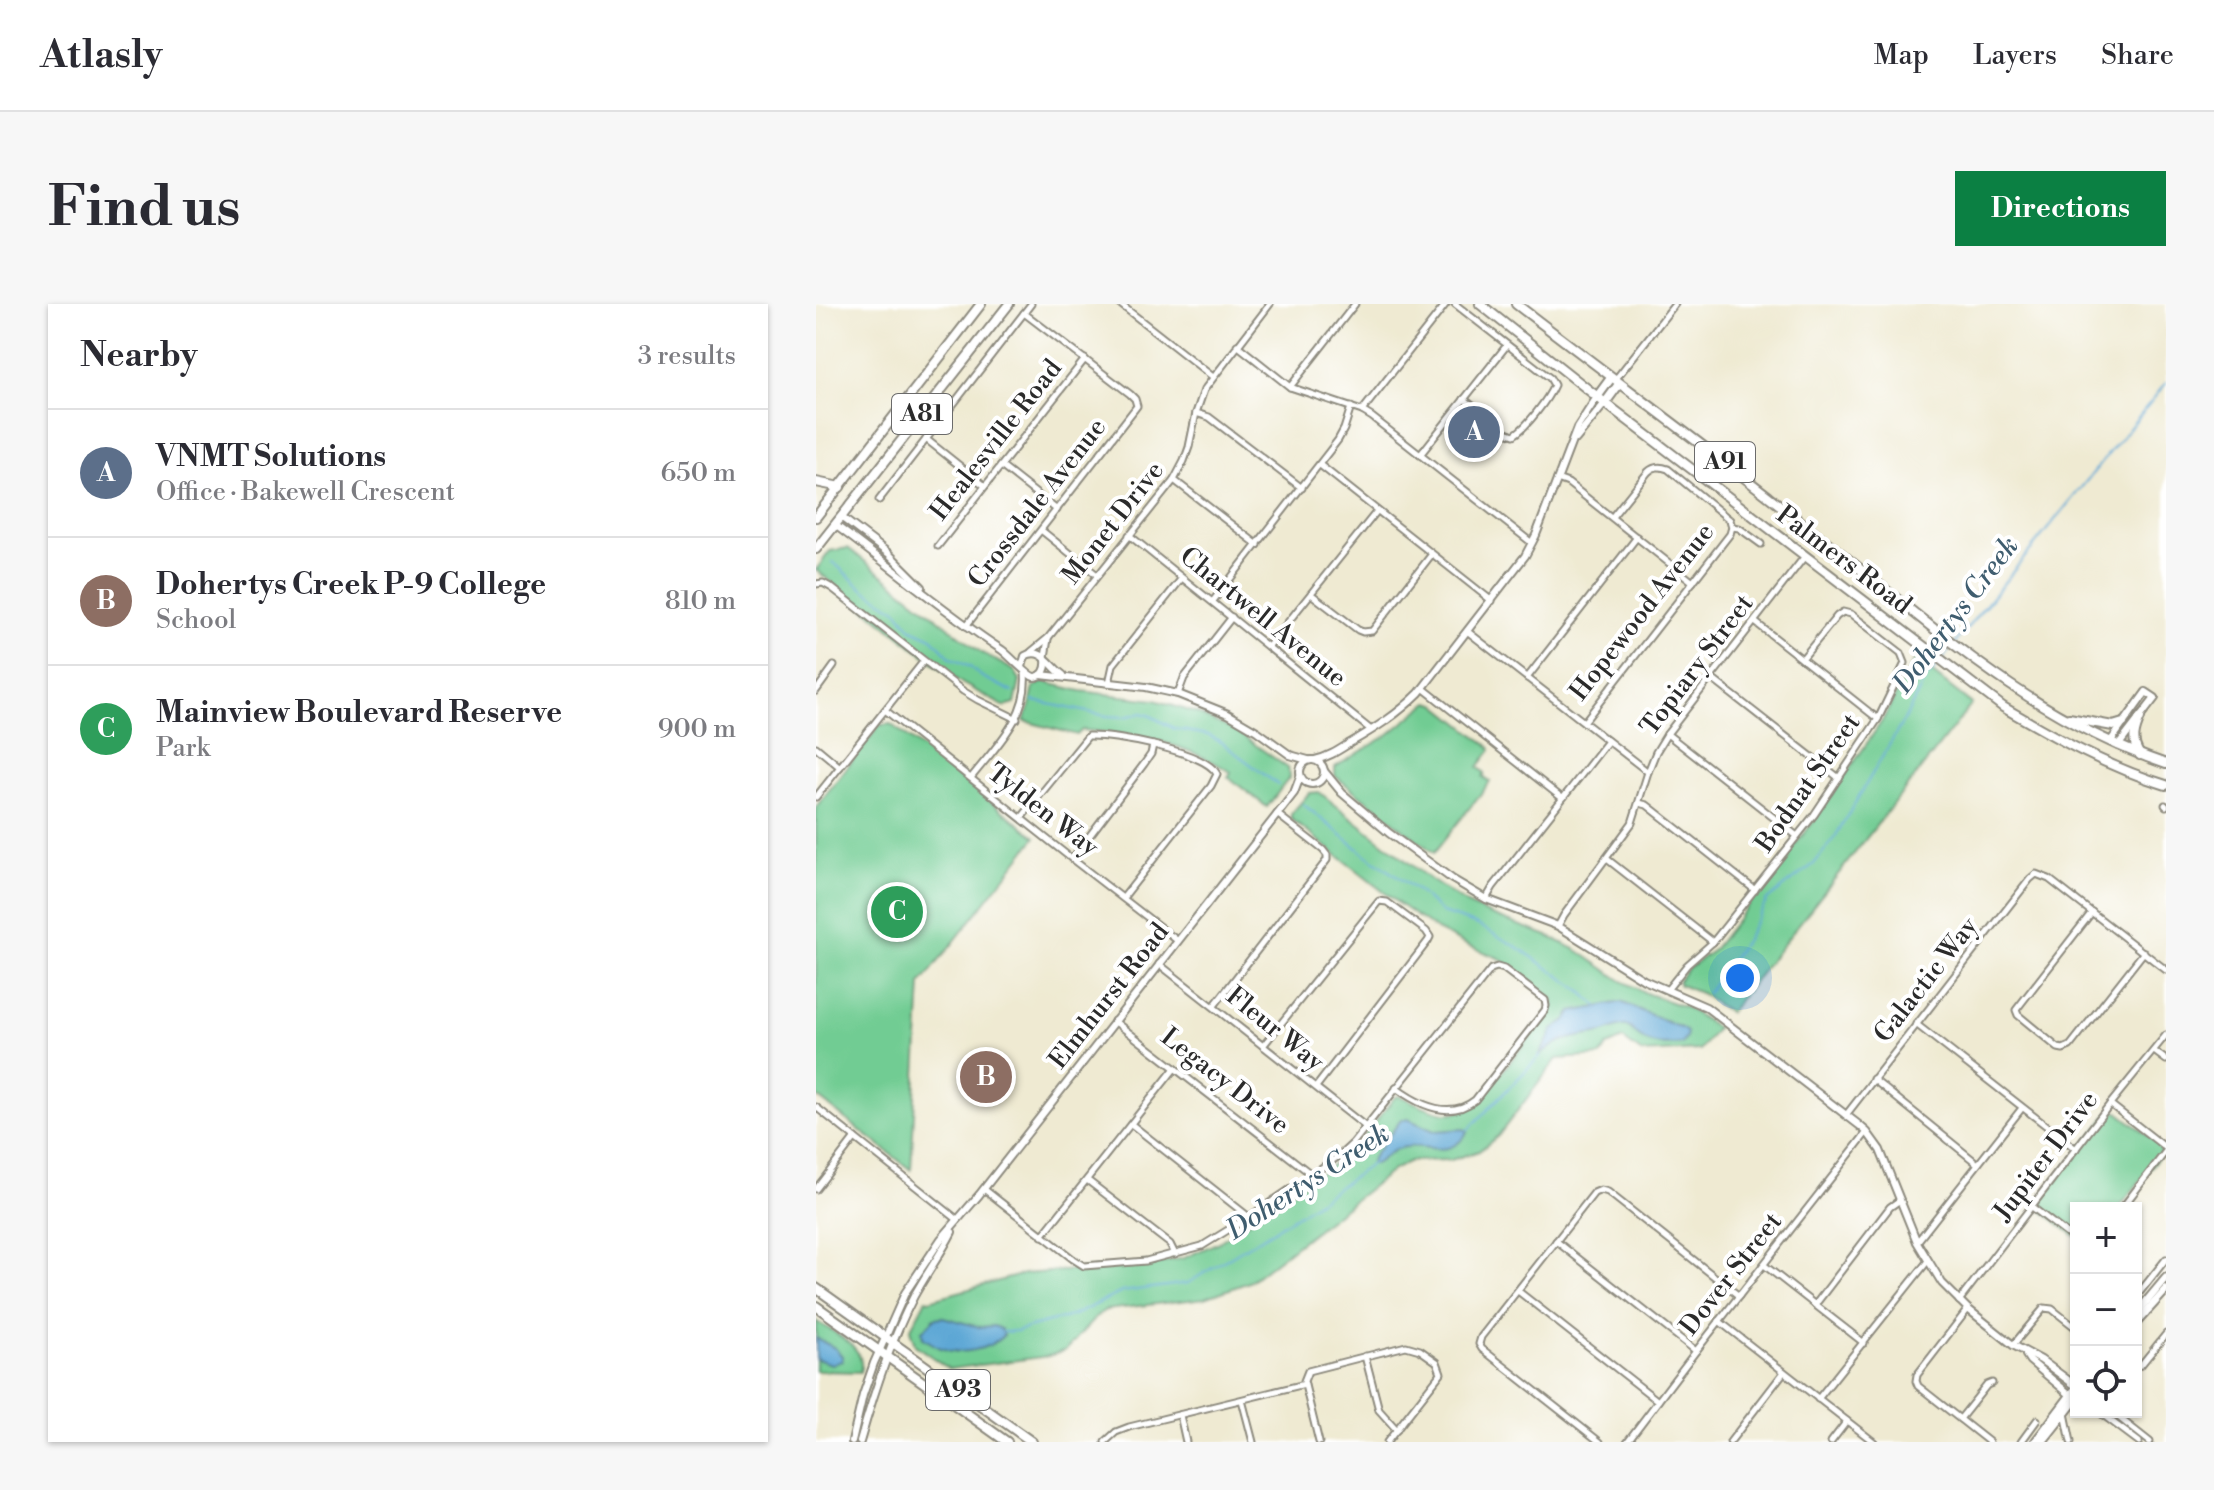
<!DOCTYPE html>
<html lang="en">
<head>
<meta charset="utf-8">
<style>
  :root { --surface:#fff; --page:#f7f7f7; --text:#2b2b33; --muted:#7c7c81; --line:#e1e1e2; --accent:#0b8043 }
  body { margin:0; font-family:"Libre Bodoni",serif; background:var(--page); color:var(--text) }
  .controls { position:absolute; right:24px; bottom:24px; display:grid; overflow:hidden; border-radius:0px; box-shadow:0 2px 6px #0004 }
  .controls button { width:72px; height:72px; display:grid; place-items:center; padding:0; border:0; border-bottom:2px solid var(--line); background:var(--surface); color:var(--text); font:40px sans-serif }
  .you { position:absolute; left:924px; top:674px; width:28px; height:28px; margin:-20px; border:6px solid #fff; border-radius:50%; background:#1a73e8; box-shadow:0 0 0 12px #1a73e833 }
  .badge { display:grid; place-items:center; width:52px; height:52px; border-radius:50%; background:var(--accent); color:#fff; font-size:26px; font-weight:700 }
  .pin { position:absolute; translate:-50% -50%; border:4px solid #fff; box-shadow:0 2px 8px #0006 }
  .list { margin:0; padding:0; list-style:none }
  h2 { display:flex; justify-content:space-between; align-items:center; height:104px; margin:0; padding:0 32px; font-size:34px }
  h2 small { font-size:26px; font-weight:400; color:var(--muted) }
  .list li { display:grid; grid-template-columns:52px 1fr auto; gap:24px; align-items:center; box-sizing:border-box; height:128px; padding:0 32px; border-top:2px solid var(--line) }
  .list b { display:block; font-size:30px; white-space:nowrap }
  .list p { margin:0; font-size:26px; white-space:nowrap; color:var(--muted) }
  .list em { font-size:26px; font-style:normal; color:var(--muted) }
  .icon { flex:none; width:44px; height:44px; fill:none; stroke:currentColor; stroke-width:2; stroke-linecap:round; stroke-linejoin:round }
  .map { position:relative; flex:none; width:1350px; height:1138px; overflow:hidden; border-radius:0px }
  header { display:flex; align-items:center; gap:48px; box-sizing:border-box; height:112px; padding:0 40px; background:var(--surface); border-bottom:2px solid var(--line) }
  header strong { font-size:38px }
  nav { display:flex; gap:44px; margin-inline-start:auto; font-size:28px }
  .intro { display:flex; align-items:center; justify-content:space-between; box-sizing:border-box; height:192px; padding:0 48px }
  h1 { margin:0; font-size:56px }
  .button { padding:20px 36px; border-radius:0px; background:var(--accent); color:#fff; font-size:28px; font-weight:700 }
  main { display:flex; gap:48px; padding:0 48px }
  aside { flex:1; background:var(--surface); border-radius:0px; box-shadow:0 2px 6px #0004 }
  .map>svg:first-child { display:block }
  .green { fill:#71cc93; stroke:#4e7c5f; stroke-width:2 }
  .water { fill:#5da7d5; stroke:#446980; stroke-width:2 }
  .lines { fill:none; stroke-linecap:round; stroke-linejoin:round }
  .stream { stroke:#5da7d5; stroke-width:2 }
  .minor-casing { stroke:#8d8a7e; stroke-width:9 }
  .tertiary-casing { stroke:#8d8a7e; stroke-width:10 }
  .secondary-casing { stroke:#8d8a7e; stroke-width:11 }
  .trunk-casing { stroke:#8d8a7e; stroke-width:12 }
  .minor { stroke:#fff; stroke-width:5 }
  .tertiary { stroke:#fff; stroke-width:6 }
  .secondary { stroke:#fff; stroke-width:7 }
  .trunk { stroke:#fff; stroke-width:8 }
  .labels { text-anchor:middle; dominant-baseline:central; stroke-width:8; stroke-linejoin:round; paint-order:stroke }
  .shield { fill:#fff; stroke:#6b6b6b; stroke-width:2 }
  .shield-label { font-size:24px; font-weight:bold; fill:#2b2b2b }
  .street-label { font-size:26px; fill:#2b2b2b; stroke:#fff }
  .water-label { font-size:28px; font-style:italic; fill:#3f5d6f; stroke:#fff }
</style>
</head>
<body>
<header>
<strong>Atlasly</strong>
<nav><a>Map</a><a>Layers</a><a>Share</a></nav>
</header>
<div class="intro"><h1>Find us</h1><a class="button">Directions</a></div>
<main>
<aside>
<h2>Nearby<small>3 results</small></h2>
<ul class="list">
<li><span class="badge" style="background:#5c6f8a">A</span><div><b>VNMT Solutions</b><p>Office · Bakewell Crescent</p></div><em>650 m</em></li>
<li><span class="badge" style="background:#8d6e63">B</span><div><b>Dohertys Creek P-9 College</b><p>School</p></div><em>810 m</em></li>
<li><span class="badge" style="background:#2e9e5b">C</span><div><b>Mainview Boulevard Reserve</b><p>Park</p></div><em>900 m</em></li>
</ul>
</aside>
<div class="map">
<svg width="1350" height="1138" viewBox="0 0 1350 1138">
  <rect width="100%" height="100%" fill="#fff"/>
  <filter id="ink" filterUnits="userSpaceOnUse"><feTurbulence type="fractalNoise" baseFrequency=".0125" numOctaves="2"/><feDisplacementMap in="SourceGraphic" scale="16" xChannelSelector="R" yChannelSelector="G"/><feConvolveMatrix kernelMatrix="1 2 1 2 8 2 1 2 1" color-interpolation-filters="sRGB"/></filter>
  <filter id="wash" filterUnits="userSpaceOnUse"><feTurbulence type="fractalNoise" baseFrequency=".006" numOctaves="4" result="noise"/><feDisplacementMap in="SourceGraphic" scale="32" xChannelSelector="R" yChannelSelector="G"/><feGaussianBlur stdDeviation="1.8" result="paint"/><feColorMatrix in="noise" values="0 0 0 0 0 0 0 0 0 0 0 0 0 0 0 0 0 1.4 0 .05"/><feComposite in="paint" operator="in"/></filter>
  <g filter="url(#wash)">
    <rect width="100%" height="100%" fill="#efead2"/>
    <g class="green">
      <path d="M32,244L166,349L199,367L204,377L199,400L189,403L147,380L123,363L0,266L14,247Z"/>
      <path d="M1099,355L1156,400L913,709L886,690L862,680V677L872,664L896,647L1001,513L1066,417Z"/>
      <path d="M227,378L265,387L339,396L380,409L420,427L472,464L473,474L451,503L412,473L415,468C362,436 326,432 266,426L261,431L208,417L214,402L218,383Z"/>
      <path d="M613,398L620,400L674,443L675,446L662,463L669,469L667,473L674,478L618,549L519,472V463L572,431Z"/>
      <path d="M75,420L220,533L105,680L95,866L0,792V503L64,421Z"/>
      <path d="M503,488L612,574L651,600L673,610L732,632L761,646L806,677L832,690L869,703L901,724L884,746L826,749L807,735L791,742L785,752L741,755L682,832L663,847L635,856L594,857L577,866L433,978L389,994L290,1006L283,1010L250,1046L233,1052L133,1065L99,1041L94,1026L110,995L113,996L208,970L339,960L368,954L403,938L535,848L579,793L584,792C612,804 636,821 663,797L738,702L737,695L685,655L653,642L622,627L583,600L475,515V510L493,489Z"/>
      <path d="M1294,808H1302L1344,841L1345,850L1303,904H1260V933L1224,905V896Z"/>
      <path d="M0,1017C18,1029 52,1043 44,1068L0,1067Z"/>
    </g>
    <g class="water">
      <path d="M805,698L865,724L871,728L870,734L866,740C852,741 836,743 824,733C819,730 816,723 809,722C802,721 793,728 785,729C755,735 747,731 723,753L737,726L750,716L756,708Z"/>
      <path d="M592,815L618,827L648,825L652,827C633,860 608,835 581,845C573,848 566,856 559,860H555L556,854L585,816Z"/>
      <path d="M127,1013L163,1023L178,1022L185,1025L188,1031C173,1046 145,1052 125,1044C119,1042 113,1037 107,1034L106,1027L119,1014Z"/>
      <path d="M0,1034L19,1044L26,1052V1057L16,1060L0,1055Z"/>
    </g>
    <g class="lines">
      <g class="stream">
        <path d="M17,258L47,285L81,306L96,325L116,334L135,354L154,363L166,373L197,388"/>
        <path d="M1139,339L1350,79"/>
        <path d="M1127,355L1135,344"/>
        <path d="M218,397L291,412L308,413L326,409L333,411L359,425L392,431L405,438L462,481"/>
        <path d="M487,500L550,551L603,588L626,609L662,621L703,644L764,686L781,702"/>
        <path d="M891,689L929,637L951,596L998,560L1019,533L1088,416L1110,374L1123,360"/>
        <path d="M651,827L724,752"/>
        <path d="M187,1028L201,1027L258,1011L306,988L372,979L485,909L557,859"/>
      </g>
    </g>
  </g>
  <g filter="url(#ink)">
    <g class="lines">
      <g class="minor-casing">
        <g id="minor">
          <path d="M304,0L397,73"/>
          <path d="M639,0L734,74L738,81C732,95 711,123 698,131L690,128L648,95"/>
          <path d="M421,41L474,83L546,107L556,113L716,239"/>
          <path d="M799,76L859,0"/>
          <path d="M474,83L539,0"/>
          <path d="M546,107L630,0"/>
          <path d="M380,109L393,113L486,184"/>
          <path d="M110,135L169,182"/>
          <path d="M604,151L691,41"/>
          <path d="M504,161L676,297"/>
          <path d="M185,162L241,206"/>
          <path d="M741,175L752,179L877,278"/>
          <path d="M358,176L442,241"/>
          <path d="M63,196L215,0"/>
          <path d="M796,213L832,168C838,162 844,162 852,165L914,216L916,223L923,224L945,240"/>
          <path d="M225,226L281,271"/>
          <path d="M313,231L555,426"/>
          <path d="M122,242L269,55"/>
          <path d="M0,280L7,279L16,284L147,387L162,396L201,415"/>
          <path d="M495,290L542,326L547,328L556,327L616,250"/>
          <path d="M397,297L522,136L528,125L535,103"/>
          <path d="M939,318L1062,415"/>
          <path d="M150,322L321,102L319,95L314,90L208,9"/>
          <path d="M651,327L832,468"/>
          <path d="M452,343L561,207"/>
          <path d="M215,348L232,334L358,176L368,157L373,143L380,109L388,86L454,0"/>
          <path d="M229,353L232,335"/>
          <path d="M711,374L821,233"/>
          <path d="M895,374L1023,474"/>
          <path d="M293,379L297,361L366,274"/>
          <path d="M607,384L746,494"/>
          <path d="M0,387L18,362"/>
          <path d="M362,390L368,374L416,313"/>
          <path d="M69,406L256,555L362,637"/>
          <path d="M768,418L914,230L916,223"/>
          <path d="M851,430L981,532"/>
          <path d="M0,443L24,463"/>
          <path d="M155,474C180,442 213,412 209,369"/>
          <path d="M0,493L107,358"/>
          <path d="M823,499L831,501L939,586"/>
          <path d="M1349,501L1350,502"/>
          <path d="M206,513L272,432C298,431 389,447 401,470L395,482L307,594"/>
          <path d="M256,555L328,460L335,450L337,441"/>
          <path d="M791,555L897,638"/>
          <path d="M670,595L677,583L792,437"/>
          <path d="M1276,608L1200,706L1202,711L1242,744L1247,745L1254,742L1328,648"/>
          <path d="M742,622L748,611L816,519L832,468L840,448L851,430L989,252"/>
          <path d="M343,660L550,823"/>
          <path d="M851,686L871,661L897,638L998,511L1062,415L1089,359L1085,349L1035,310L1027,308L1021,312L986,355"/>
          <path d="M398,702L511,556V551L507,546L461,510"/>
          <path d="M298,717L495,870"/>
          <path d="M1100,720L1260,845"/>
          <path d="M447,742L563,597L571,598L610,627L614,633L612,637L500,783"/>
          <path d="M1338,747L1350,756"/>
          <path d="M1057,775L1162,860"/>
          <path d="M1294,800L1350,844"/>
          <path d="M0,803L142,916"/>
          <path d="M1030,811L1214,575L1220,570L1233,575L1350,666"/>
          <path d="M315,820L433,913"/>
          <path d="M271,876L354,940L359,950"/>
          <path d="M0,885L39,834"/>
          <path d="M168,885L257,955L268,962L330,957L386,942L433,913L523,852L537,839L675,665L681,663L688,665L729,696L730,702L729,706L659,796C634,816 603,801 580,784"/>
          <path d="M1216,903L1260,937"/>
          <path d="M1306,904L1350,847"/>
          <path d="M226,932L359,764"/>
          <path d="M740,937L880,1047"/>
          <path d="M1101,938L1206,804"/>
          <path d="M948,961L1048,1039"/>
          <path d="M702,987L842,1097"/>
          <path d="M1320,993L1350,955"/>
          <path d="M1143,997L1294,800L1350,731"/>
          <path d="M999,1001L1074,903L1084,896"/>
          <path d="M1152,1005L1101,1071L1100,1077L1102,1082L1173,1138"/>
          <path d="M903,1017L1058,1138"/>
          <path d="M1197,1041L1228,1004L1236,1005L1260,1024"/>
          <path d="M549,1052L563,1106L581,1126"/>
          <path d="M1320,1062L1325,1061L1350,1030"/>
          <path d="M1002,1095L1111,958"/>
          <path d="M426,1096L437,1138"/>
          <path d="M1283,1108L1323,1138"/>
          <path d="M1296,1108L1334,1138"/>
          <path d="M1249,1109L1255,1138"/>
          <path d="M364,1111L370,1138"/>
          <path d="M1144,1115L1171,1081L1176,1079"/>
          <path d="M289,1138L300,1128L313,1123L489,1080"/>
          <path d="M503,1138L488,1077L492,1067L590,1042L604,1046L621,1058L625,1069L571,1138"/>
          <path d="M784,1138L666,1045L663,1040L665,1033L778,889L785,886L792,888L923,992"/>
          <path d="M811,1138L880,1047L1051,828"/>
          <path d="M914,1138L968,1068"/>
          <path d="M1015,1138L1031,1117"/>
          <path d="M1205,1138L1221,1116"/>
        </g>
      </g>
      <g class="tertiary-casing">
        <g id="tertiary">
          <path d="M760,135L789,99"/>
          <path d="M25,213L72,249L106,283"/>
          <path d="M19,221C75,262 128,308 186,346C194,352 212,372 218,373C228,373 231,364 230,356"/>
          <path d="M206,363L209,352C226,342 234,362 247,371"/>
          <path d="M225,371L330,383L362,390L412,410L441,427L474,451L492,456"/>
          <path d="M1294,438L1330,388L1339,394L1302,442"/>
          <circle cx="496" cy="468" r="12"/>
          <path d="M499,456C513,453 523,446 534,439C560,424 582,410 603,389L709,252L720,231L761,124L781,93"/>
          <path d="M508,467L526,489L573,529L636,575L670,595L742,622L828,676L890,703L1043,821L1051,828L1064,846L1101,938L1126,979L1152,1005L1197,1041L1225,1056L1260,1082"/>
          <path d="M1210,1051L1214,1057L1258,1094"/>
          <path d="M36,1138L47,1091L58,1059L89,989L125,935L163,891L478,489L484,473"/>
          <path d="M44,1138C58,1088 74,1038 98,992C110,970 125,950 136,928"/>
        </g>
      </g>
      <g class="secondary-casing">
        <g id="secondary">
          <path d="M1320,1010L1350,974"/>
          <path d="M1320,1019L1350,986"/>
          <path d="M1219,1138L1260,1084"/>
          <path d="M1226,1138L1260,1095"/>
        </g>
      </g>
      <g class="trunk-casing">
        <g id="trunk">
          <path d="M664,0L784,95L1187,403C1240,434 1291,463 1350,481"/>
          <path d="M700,0C801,78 904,153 1003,232C1114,320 1212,413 1350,460"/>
          <path d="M781,93L795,74"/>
          <path d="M789,99L803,80"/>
          <path d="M0,178L24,183"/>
          <path d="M0,213L165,0"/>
          <path d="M0,245L193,0"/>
          <path d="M1253,414L1297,422L1307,419"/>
          <path d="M1324,414C1318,427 1315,438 1324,451"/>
          <path d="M0,984L216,1138"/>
          <path d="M0,1002L191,1138"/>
        </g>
      </g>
      <use href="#minor" class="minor"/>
      <use href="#tertiary" class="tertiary"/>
      <use href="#secondary" class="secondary"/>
      <use href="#trunk" class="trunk"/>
    </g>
  </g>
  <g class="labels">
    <g class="shield">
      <rect x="76" y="90" width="60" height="40" rx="6"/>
      <rect x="879" y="138" width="60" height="40" rx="6"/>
      <rect x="110" y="1066" width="64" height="40" rx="6"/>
    </g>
    <g class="shield-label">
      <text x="106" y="110">A81</text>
      <text x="909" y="158">A91</text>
      <text x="142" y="1086">A93</text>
    </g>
    <g class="street-label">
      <text transform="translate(180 136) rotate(-52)">Healesville Road</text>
      <text transform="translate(221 199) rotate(-52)">Crossdale Avenue</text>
      <text transform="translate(297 219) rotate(-52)">Monet Drive</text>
      <text transform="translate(1028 256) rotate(37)">Palmers Road</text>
      <text transform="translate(826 308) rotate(-52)">Hopewood Avenue</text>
      <text transform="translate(447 313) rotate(39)">Chartwell Avenue</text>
      <text transform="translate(881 361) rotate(-53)">Topiary Street</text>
      <text transform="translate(992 479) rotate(-55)">Bodnat Street</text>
      <text transform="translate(227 506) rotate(38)">Tylden Way</text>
      <text transform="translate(1110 676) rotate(-52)">Galactic Way</text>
      <text transform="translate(293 692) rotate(-52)">Elmhurst Road</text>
      <text transform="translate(459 725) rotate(39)">Fleur Way</text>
      <text transform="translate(409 777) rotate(38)">Legacy Drive</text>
      <text transform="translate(1230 852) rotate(-53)">Jupiter Drive</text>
      <text transform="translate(915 970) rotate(-52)">Dover Street</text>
    </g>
    <g class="water-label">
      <text transform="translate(1140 311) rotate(-53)">Dohertys Creek</text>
      <text transform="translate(492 878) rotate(-33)">Dohertys Creek</text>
    </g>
  </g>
</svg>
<div class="controls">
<button>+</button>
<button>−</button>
<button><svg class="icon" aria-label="locate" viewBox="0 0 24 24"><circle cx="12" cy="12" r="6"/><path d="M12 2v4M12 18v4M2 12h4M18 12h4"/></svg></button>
</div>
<div class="you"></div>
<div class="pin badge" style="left:658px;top:128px;background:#5c6f8a">A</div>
<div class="pin badge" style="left:170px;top:773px;background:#8d6e63">B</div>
<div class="pin badge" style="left:81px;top:608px;background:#2e9e5b">C</div>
</div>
</main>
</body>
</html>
